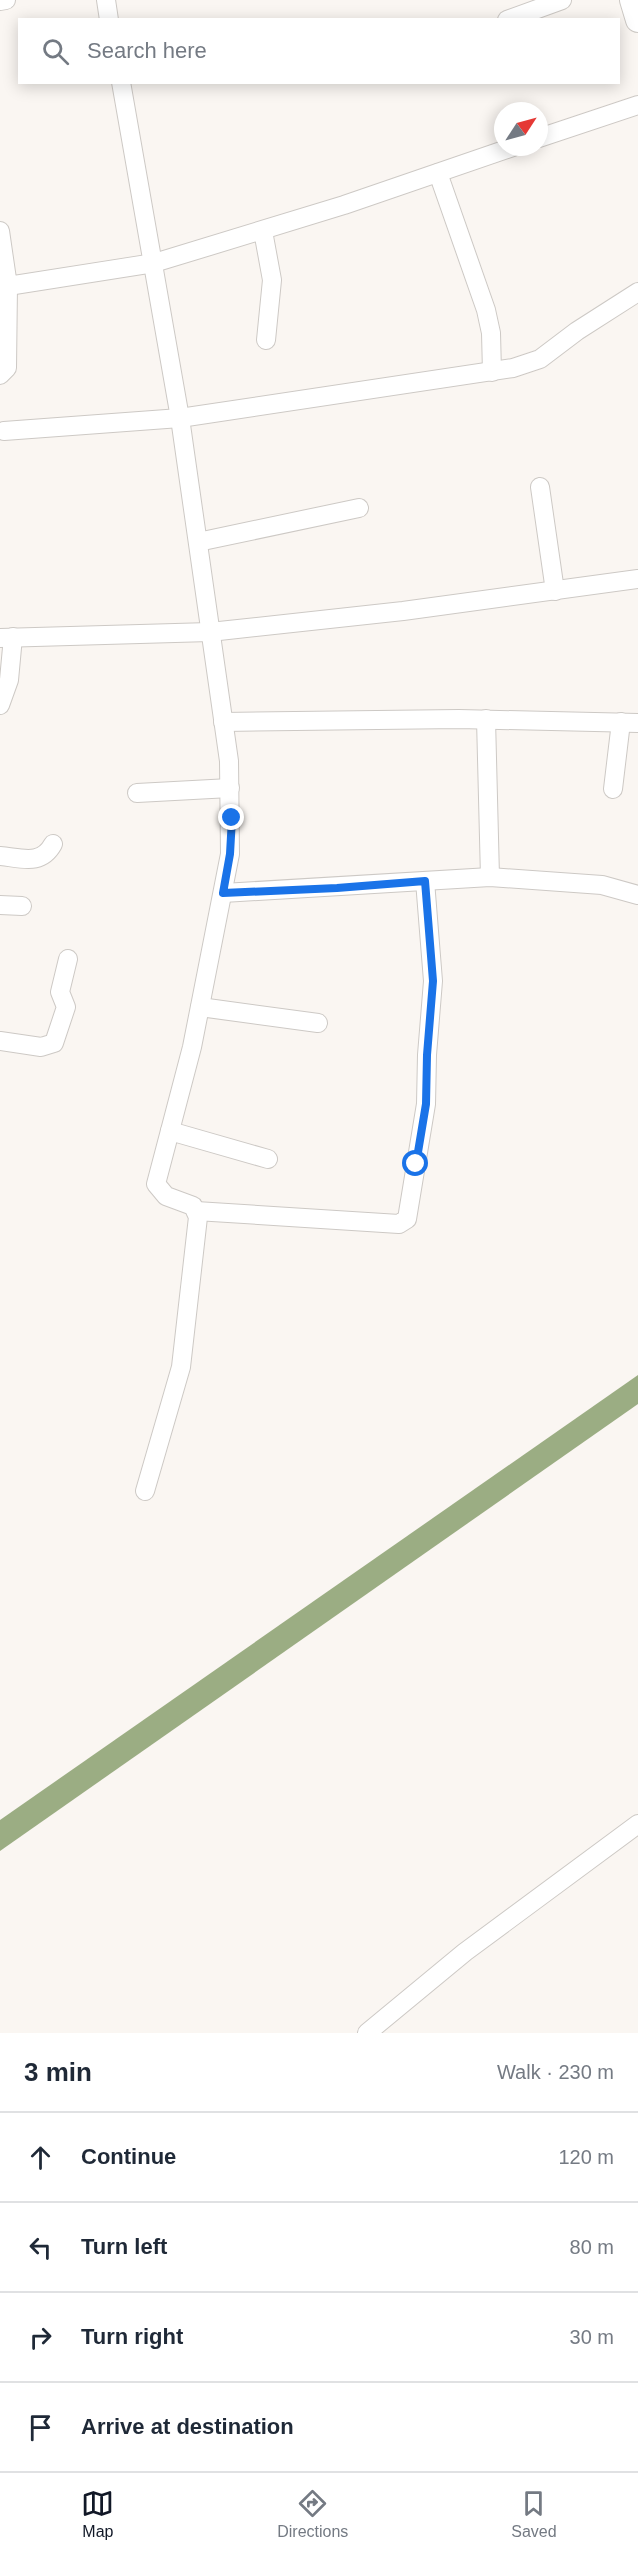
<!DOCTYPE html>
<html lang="en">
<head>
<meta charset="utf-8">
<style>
  :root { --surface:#fff; --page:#f2f2f3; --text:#1f2937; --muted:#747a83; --line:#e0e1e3; --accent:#111827 }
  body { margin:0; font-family:Helvetica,sans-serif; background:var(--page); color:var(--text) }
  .compass { position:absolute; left:494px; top:102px; width:54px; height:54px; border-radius:50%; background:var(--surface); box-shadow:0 3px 15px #0003; rotate:54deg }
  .stop { position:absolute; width:18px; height:18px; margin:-14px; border:4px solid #1a73e8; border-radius:50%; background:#fff }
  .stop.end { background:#1a73e8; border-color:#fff; box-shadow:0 2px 6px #0008 }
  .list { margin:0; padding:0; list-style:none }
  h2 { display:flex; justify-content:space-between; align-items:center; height:78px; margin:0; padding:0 24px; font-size:26px }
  h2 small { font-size:20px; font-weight:400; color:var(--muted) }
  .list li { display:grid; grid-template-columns:39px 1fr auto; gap:18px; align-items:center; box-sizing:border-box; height:90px; padding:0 24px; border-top:2px solid var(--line) }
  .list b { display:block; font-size:22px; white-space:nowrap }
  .list em { font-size:20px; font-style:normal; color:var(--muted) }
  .icon { flex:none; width:33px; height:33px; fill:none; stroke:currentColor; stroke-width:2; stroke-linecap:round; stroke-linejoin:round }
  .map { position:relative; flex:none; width:638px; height:2033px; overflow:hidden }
  .search { position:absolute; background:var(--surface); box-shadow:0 3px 15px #0003; left:18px; right:18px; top:18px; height:66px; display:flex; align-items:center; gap:15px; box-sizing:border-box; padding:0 21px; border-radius:0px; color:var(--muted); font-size:22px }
  .sheet { height:438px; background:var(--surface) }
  nav { display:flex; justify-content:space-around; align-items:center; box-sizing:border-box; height:84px; border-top:2px solid var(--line); background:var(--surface); font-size:16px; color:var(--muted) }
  nav a { display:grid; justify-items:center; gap:3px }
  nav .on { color:var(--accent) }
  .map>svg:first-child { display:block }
  .water { fill:#9bad83 }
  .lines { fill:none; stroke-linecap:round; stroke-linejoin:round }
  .minor-casing { stroke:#cdc9c5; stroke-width:20 }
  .tertiary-casing { stroke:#cdc9c5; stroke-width:26 }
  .minor { stroke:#fff; stroke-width:18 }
  .tertiary { stroke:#fff; stroke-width:24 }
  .route { stroke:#1a73e8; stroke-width:8 }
</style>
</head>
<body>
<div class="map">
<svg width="638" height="2033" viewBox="0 0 638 2033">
  <rect width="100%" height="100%" fill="#faf6f2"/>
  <path class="water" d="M638,1375V1404L0,1851V1820Z"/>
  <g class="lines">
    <g class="minor-casing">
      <g id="minor">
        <path d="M106,0L109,20"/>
        <path d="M0,1L6,0"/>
        <path d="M507,20L562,0"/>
        <path d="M121,82L180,418L229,761L230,854L192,1047L156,1184L166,1196L193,1206L198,1217L181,1367L145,1491"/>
        <path d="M539,138L638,105"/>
        <path d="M438,173L486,310L491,333L492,372"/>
        <path d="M0,231L8,286L154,263L344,205L513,147"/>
        <path d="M263,231L272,280L266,340"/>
        <path d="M0,375L7,368L8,286"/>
        <path d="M4,431L180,418L513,368L540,359L577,331L638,292"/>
        <path d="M540,487L555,591"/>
        <path d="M198,542L359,508"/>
        <path d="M0,638L210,632L403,611L638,579"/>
        <path d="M0,705L9,680L13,637"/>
        <path d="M486,719L490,877"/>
        <path d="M223,722L459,719L638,723"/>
        <path d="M613,789L621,722"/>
        <path d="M137,793L230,788"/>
        <path d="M0,856C22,858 41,866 53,844"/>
        <path d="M223,893L490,877L602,885L638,895"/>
        <path d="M0,905L22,906"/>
        <path d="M200,1007L318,1023"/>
        <path d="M0,1041L41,1047L54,1043L66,1007L60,992L68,959"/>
        <path d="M170,1131L268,1159"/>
        <path d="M196,1211L399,1224L407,1219L426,1104L427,1055L433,981L425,881"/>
        <path d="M367,2033L465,1952L638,1824"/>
      </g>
    </g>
    <g class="tertiary-casing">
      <path id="tertiary" d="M632,0L638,20"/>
    </g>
    <use href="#minor" class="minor"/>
    <use href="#tertiary" class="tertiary"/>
  </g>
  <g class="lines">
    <path class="route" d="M232,818L230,854L223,893L337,888L425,881L433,981L427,1055L426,1104L416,1164"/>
  </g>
</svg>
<svg class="compass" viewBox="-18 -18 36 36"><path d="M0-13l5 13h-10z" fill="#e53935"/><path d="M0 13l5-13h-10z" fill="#747a83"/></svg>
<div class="stop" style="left:416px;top:1164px"></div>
<div class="stop end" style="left:232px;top:818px"></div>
<div class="search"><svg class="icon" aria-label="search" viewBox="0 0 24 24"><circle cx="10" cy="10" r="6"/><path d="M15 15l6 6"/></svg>Search here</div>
</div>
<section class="sheet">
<h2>3 min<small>Walk · 230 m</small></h2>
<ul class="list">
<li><svg class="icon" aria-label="ahead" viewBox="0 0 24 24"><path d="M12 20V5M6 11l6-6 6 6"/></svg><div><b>Continue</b></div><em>120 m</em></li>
<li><svg class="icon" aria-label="left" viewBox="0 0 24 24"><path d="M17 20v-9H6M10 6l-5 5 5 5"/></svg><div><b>Turn left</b></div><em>80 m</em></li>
<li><svg class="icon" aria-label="right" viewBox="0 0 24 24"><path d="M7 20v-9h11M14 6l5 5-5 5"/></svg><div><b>Turn right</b></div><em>30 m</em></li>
<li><svg class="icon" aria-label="arrive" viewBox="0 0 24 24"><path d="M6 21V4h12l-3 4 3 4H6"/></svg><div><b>Arrive at destination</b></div></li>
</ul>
</section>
<nav>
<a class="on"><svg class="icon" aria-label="map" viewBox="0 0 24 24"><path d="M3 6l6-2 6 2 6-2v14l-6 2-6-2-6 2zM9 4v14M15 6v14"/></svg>Map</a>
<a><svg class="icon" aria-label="directions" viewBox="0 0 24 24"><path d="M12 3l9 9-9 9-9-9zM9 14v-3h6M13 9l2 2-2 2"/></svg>Directions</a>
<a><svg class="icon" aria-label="saved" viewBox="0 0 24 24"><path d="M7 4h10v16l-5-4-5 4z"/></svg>Saved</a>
</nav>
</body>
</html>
